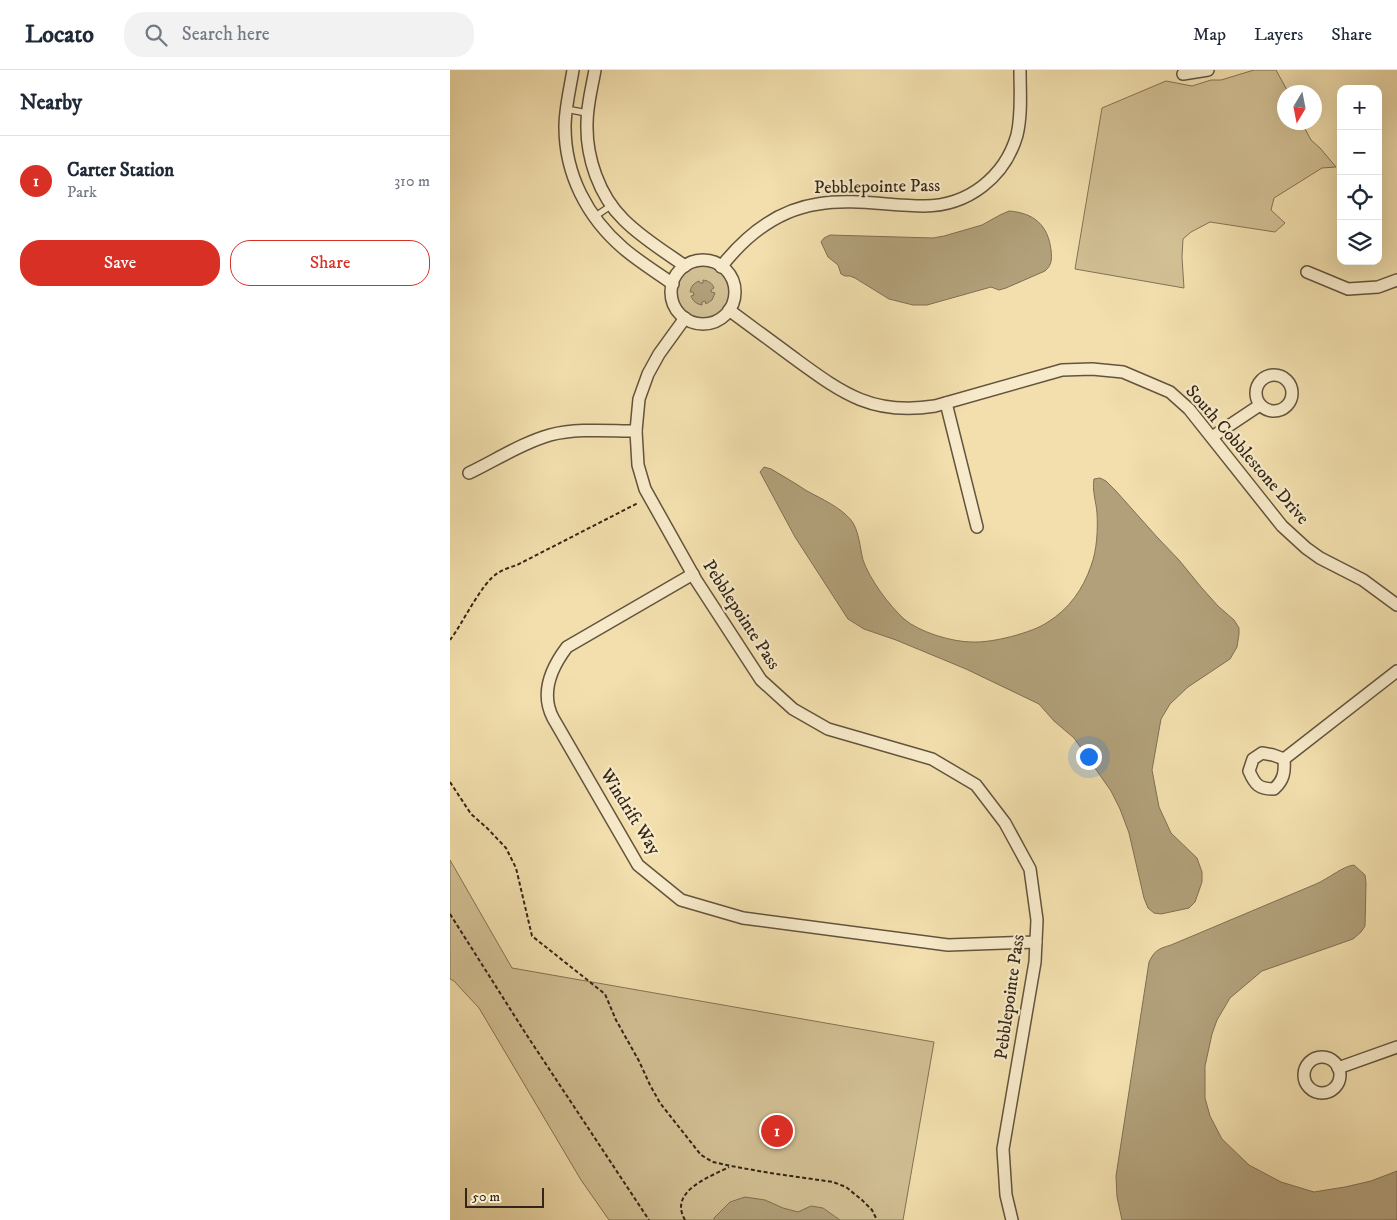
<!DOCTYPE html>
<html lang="en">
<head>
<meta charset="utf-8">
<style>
  :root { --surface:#fff; --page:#f2f2f3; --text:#1f2937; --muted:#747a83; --line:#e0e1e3; --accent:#d93025 }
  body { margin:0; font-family:"IM FELL DW Pica",serif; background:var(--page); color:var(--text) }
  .controls { position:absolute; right:15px; top:15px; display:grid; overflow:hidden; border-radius:10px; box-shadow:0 5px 20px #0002 }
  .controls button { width:45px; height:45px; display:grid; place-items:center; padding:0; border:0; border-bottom:1px solid var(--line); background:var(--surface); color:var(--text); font:25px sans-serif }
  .compass { position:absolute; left:827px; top:15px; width:45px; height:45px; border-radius:50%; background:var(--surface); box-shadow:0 5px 20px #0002; rotate:190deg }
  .scale { position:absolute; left:15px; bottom:12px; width:79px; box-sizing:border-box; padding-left:5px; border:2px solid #332618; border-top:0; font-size:14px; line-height:18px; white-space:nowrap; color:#332618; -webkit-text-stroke:4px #f7eaca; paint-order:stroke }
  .you { position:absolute; left:638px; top:686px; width:18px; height:18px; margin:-12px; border:4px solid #fff; border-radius:50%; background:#1a73e8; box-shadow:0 0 0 8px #1a73e833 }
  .badge { display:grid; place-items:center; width:32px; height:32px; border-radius:50%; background:var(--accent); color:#fff; font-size:16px; font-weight:700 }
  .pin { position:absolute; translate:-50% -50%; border:2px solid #fff; box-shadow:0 1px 5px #0006 }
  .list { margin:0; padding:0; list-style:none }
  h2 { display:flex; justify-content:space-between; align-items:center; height:65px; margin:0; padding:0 20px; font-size:21px }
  h2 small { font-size:16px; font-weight:400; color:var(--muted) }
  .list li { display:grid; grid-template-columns:32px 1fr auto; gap:15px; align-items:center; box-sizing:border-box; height:90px; padding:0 20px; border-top:1px solid var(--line) }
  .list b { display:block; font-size:19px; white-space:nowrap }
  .list p { margin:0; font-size:16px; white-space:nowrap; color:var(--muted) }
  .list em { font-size:16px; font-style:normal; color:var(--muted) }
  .actions { display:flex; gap:10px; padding:15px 20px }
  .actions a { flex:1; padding:11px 0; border:1px solid var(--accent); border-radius:20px; text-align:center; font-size:18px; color:var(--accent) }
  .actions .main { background:var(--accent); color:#fff }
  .icon { flex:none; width:28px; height:28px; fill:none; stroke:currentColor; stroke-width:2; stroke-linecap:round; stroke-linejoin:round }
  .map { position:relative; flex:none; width:947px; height:1150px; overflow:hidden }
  header { display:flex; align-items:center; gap:30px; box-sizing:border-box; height:70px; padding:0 25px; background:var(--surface); border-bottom:1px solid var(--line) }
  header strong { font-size:24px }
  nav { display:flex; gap:28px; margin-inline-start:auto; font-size:18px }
  .search { width:350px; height:45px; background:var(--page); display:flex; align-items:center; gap:12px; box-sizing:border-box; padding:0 18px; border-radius:20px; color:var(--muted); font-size:19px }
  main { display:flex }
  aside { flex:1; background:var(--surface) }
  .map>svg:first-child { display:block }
  .green { fill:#d2c094; stroke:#827356 }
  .water { fill:#b1a07a; stroke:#7f6f53 }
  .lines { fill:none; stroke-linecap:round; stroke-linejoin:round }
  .lane-casing { stroke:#63543d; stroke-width:8 }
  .street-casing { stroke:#63543d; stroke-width:14 }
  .path { stroke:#332618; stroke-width:2; stroke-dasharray:4 2.5; stroke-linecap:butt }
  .lane { stroke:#f7eaca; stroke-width:5.5 }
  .street { stroke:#f7eaca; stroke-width:11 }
  .labels { text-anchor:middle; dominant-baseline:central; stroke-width:4.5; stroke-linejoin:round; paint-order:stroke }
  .street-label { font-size:18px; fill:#332618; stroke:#f7eaca }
</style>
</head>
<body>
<header>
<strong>Locato</strong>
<div class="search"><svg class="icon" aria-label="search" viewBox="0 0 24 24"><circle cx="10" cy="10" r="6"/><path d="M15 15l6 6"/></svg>Search here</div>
<nav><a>Map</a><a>Layers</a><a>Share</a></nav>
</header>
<main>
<aside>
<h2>Nearby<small></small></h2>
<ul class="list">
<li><span class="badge">1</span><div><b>Carter Station</b><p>Park</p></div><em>310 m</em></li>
</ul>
<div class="actions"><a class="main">Save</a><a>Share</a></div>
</aside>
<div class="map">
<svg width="947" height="1150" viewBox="0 0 947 1150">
  <rect width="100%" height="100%" fill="#f2dfad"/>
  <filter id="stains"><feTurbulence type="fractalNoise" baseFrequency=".004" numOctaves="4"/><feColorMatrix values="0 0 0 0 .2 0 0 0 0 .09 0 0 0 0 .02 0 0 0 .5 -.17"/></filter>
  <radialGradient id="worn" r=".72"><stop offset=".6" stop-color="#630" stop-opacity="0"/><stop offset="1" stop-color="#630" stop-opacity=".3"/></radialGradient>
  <g class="green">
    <path d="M804,0H826L838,22H834V52L852,53L861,70L870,78L886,97L872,98L824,128L821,140L835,153L825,162L760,152L741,162L733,169L732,187L734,218L625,199L652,38L716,11L742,16L761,10H771Z"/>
    <circle cx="253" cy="222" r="26"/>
    <path d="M0,790L62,898L484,972L453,1150H159L131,1110L29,938L4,911L0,909Z"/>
  </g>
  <g class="water">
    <path d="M559,141C584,143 598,155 601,180C602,189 602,195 595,201L556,218L549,220L541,217L477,235H463L439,229L405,208L400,206H395L391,204L388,195L378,187L371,172L374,168L380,165L483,168L494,166L532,155L550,145Z"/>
    <path d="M253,210C259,211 262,213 264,218L261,220V222L265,223L262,230L256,234L255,231L252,232V235C246,234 243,231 241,226L244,225L243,222H240C241,216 244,213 249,211L250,213H253Z"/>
    <path d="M314,397L321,399C333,406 345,413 357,421C372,429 390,437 401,450C409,460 410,478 413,490C420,510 439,535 454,549C469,562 502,572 522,572C542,573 582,563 598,552C619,539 633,519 641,496C647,480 648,459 647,443C646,431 642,421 644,409L650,408L656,411L666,421L707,467L729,490L751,517L768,536L784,550L789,558V564L787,577L780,589L738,617L720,634L711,649L702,700L709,737L721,763L747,788L752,802V812L745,832L739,838L711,844L704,843L698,838L694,828L679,763L670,739L661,721L624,668L604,651L589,634L516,599L446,570L414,559L398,549L345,467L310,402Z"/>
    <path d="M904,795L915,805L916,813L915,856L911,862L903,869L812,901L780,928L767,950L762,964L755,996V1028L760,1046L772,1069L799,1095L831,1112L864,1122L895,1117L921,1111L947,1101V1150H672L667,1127L666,1106L699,892C705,880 708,879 721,875L866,814C878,809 893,796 904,795Z"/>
    <path d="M295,1127L315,1130L333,1138L348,1142L361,1136L373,1138L390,1150H264V1148L280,1132Z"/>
  </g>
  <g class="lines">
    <g class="lane-casing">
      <g id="lane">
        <path d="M116,39L137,43"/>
        <path d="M144,147L162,135"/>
      </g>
    </g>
    <g class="street-casing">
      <g id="street">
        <path d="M123,0C120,19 115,38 115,57C115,104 137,147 173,178C188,191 206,202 223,214"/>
        <path d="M145,0C142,17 137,35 137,53C136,87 149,126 174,150C192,168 215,182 235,196"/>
        <path d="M733,4L758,0"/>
        <circle cx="253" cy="222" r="32"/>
        <path d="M271,197C296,165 327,140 368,134C403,128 439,136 474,136C518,136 555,107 567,65C572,44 570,21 570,0"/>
        <path d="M857,202L898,219L928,217L947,210"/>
        <path d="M279,240C301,256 322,272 344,288C392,323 422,346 485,336L612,300L642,299L673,302L720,322L739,339L832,456L856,478L870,488L913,510L947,535"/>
        <path d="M235,248L209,284L198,304L189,329L186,361L188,395L195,419L246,510L311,610L343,639L378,659L482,689L526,715L555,753L580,799L587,850L585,892L553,1079L556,1125L562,1150"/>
        <circle cx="824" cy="323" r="18"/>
        <path d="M496,333L527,457"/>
        <path d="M762,367L810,335"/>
        <path d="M19,403C44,391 74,372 100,365C128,358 158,361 186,361"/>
        <path d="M243,504L117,577C101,598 90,623 103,648L188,795L231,830L293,848L498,875L586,872"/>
        <path d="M812,683L823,685L834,689C835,702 834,710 824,719C809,719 805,715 799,701L803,689Z"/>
        <path d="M834,689L947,601"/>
        <circle cx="872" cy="1005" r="18"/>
        <path d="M888,998L947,977"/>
      </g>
    </g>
    <g class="path">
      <path d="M0,570C13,553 32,512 48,503C54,499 61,497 67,495L188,433"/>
      <path d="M0,712L21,744L37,758L56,778L66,798L82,866L155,924L166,950L189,991L200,1015L210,1033L251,1085L263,1092L281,1096L320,1103L383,1112L396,1117L412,1130L422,1140L427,1150"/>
      <path d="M0,844L76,964L199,1150"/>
      <path d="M235,1150C218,1121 260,1107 279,1097"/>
    </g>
    <use href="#lane" class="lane"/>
    <use href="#street" class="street"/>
  </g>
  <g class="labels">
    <g class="street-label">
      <text transform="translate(427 117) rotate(-1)">Pebblepointe Pass</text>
      <text transform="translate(797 385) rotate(49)">South Cobblestone Drive</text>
      <text transform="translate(291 545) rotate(57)">Pebblepointe Pass</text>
      <text transform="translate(180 742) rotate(58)">Windrift Way</text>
      <text transform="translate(560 927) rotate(-82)">Pebblepointe Pass</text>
    </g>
  </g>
  <rect width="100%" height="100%" filter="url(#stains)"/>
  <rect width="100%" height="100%" fill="url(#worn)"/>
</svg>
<div class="controls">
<button>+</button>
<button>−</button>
<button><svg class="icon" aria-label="locate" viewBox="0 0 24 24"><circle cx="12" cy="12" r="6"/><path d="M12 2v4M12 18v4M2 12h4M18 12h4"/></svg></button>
<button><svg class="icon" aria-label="layers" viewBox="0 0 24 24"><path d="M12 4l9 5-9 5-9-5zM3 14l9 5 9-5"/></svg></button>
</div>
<svg class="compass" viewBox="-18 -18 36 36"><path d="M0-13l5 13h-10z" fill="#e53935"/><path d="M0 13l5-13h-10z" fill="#747a83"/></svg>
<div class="scale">50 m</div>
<div class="you"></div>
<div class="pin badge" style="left:327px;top:1061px">1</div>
</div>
</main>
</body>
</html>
